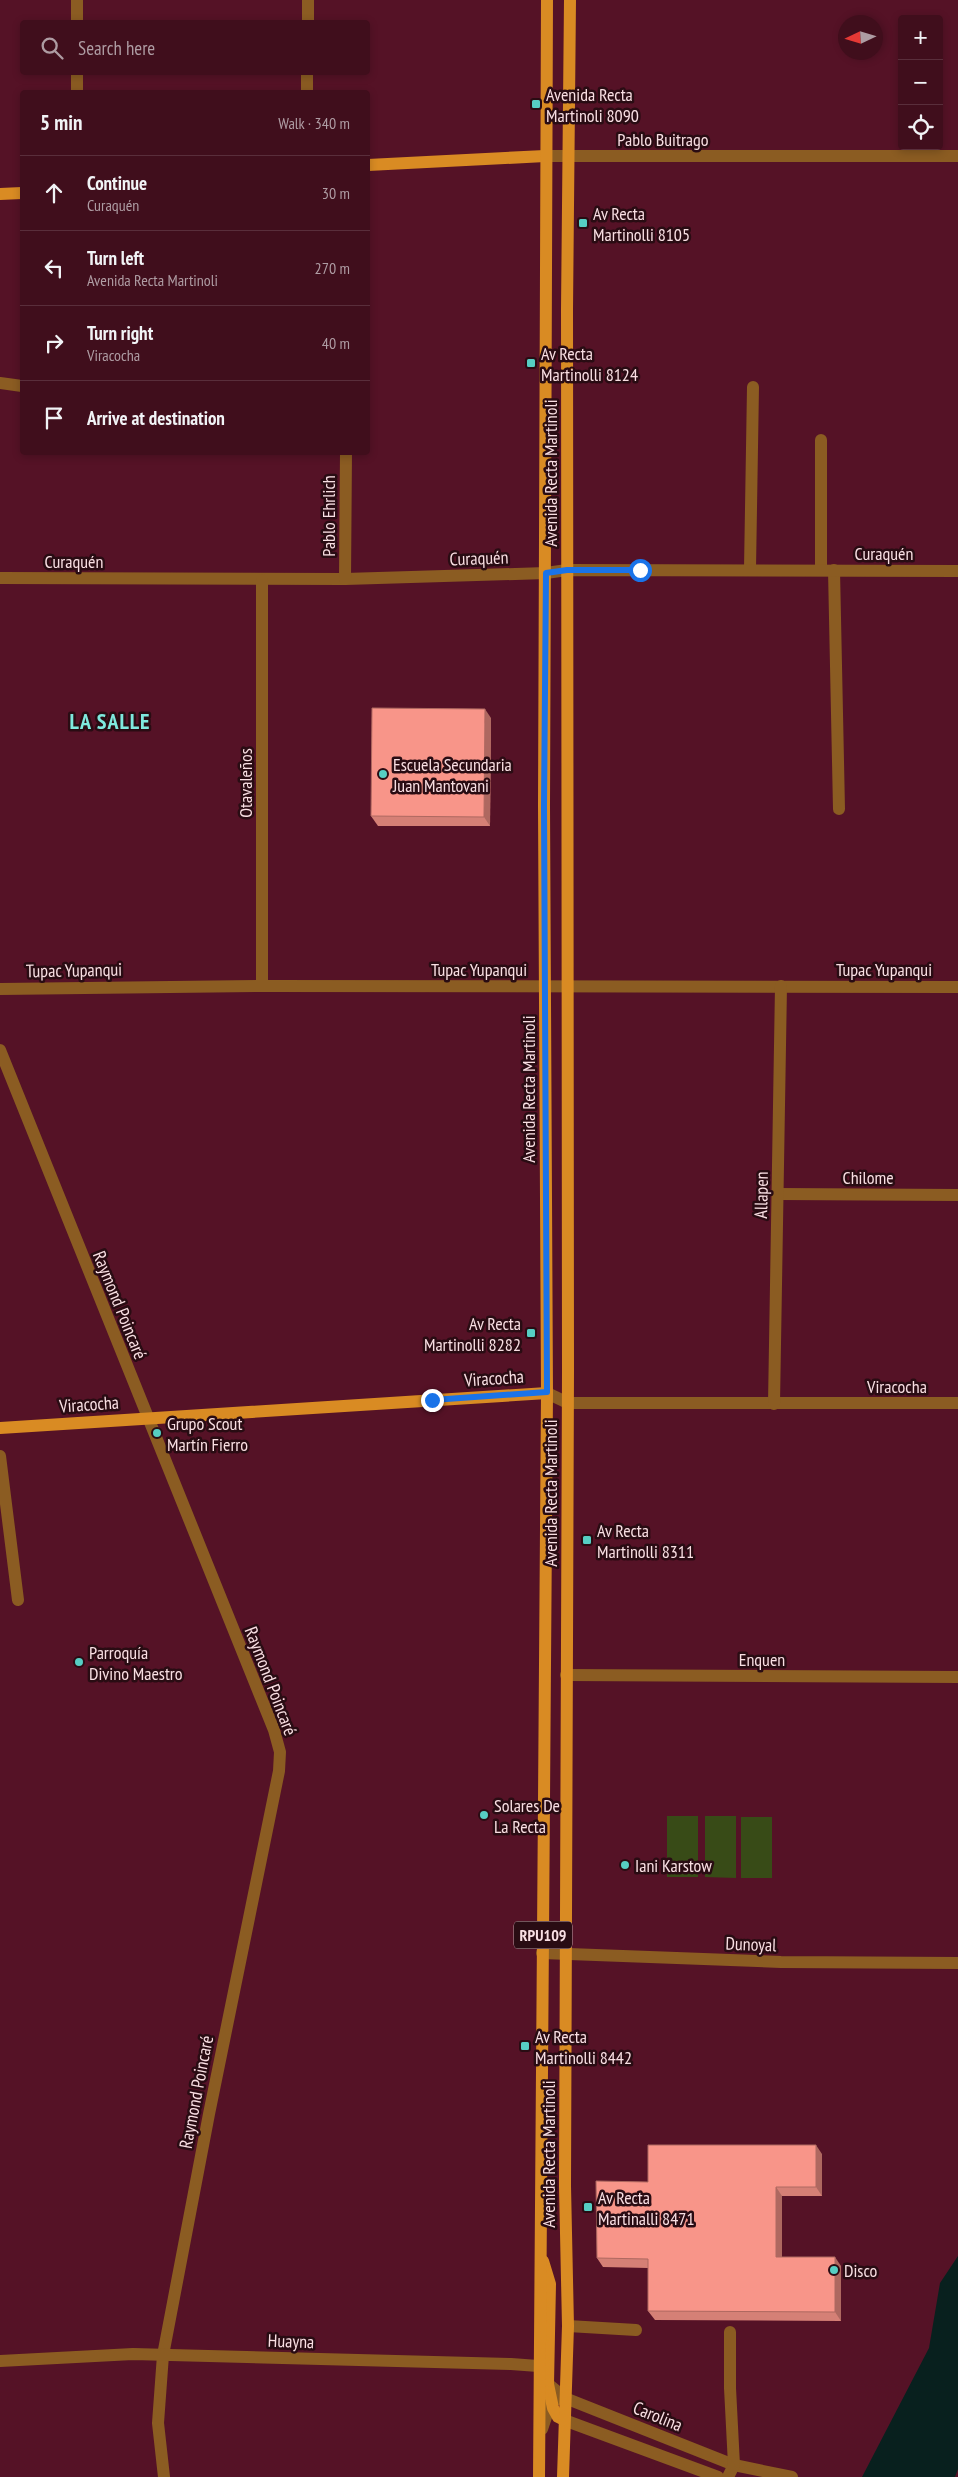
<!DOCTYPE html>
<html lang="en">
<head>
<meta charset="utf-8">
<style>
  :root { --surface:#400e1c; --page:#4b1c29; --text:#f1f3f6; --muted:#ae9ca3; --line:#592e3b }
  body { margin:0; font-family:"PT Sans Narrow",sans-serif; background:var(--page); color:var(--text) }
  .controls { position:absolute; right:15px; top:15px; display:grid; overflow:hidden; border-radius:5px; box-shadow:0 2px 8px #0003 }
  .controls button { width:45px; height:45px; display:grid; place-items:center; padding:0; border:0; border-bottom:1px solid var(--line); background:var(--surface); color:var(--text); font:25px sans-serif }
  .compass { position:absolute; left:838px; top:15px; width:45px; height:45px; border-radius:50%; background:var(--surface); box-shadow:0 2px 8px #0003; rotate:266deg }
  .stop { position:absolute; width:15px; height:15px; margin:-11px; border:4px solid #1a73e8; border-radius:50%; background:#fff }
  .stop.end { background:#1a73e8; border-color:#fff; box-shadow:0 1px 5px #0008 }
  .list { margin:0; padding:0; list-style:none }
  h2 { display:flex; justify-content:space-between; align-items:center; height:65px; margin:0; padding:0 20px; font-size:21px }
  h2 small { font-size:16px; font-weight:400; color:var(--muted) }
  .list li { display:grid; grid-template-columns:32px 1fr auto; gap:15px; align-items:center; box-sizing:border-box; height:75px; padding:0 20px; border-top:1px solid var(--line) }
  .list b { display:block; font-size:19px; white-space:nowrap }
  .list p { margin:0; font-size:16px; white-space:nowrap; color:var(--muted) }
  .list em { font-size:16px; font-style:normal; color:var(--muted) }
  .icon { flex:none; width:28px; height:28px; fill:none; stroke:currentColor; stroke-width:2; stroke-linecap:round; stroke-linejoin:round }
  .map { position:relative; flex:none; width:958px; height:2477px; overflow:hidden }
  .search { position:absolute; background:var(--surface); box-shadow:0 2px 8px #0003; left:20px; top:20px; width:350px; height:55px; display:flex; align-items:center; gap:12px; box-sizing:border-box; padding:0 18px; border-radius:5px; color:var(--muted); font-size:19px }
  .panel { position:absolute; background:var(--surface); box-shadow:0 2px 8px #0003; left:20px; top:90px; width:350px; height:365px; border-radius:5px }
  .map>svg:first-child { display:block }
  .green { fill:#384b17 }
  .water { fill:#08201e }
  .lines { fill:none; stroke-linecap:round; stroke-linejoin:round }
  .minor { stroke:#8b5c22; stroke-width:12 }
  .major { stroke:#d98b23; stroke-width:12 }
  .wall { fill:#d58076 }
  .shaded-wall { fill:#ae6860 }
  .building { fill:#f89589; stroke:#ae6860 }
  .route { stroke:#1a73e8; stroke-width:6 }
  .poi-dot { fill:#56cec3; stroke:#290c13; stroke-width:2 }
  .labels { text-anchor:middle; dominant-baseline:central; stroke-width:5; stroke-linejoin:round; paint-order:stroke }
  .shield { fill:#290c13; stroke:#bba0a5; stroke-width:1 }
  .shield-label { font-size:16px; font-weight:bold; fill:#f9dfe3 }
  .poi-label { font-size:18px; fill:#f9dfe3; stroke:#290c13; text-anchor:start }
  .street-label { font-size:18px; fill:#f9dfe3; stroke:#290c13 }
  .district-label { font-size:22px; font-weight:bold; letter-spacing:1px; fill:#7fe9de; stroke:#290c13 }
</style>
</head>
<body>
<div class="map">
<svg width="958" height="2477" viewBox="0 0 958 2477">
  <rect width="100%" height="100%" fill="#551226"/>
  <g class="green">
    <rect x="667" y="1816" width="31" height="61"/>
    <path d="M705,1816H736V1878L705,1877Z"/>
    <rect x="741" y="1817" width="31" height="61"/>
  </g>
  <path class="water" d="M958,2256V2469L955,2477H862L929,2348L940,2283Z"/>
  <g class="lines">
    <g class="minor">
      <path d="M77,22V0"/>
      <path d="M308,22V0"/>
      <path d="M77,92V72"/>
      <path d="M307,92V72"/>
      <path d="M545,156H958"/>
      <path d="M0,383L22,386"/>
      <path d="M750,569L753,387"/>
      <path d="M821,570V440"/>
      <path d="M834,570L839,809"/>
      <path d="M0,578L345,579L546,573L567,570L958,571"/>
      <path d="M345,579L346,452"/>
      <path d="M262,986V580"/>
      <path d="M0,989L262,986L958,987"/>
      <path d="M0,1050L274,1730L280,1752L279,1771L209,2114L163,2355L158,2423L164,2477"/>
      <path d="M778,1194L958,1195"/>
      <path d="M547,1393L568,1403H958"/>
      <path d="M774,1404L781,986"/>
      <path d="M0,1456L18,1600"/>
      <path d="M566,1675L958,1677"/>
      <path d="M542,1953L781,1962L958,1963"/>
      <path d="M568,2326L636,2330"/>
      <path d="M0,2361L133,2354L511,2364L538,2366L548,2384L565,2398"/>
      <path d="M564,2420L718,2477"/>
      <path d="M542,2429L551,2402L560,2398H565L734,2465L792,2477"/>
      <path d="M728,2477L734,2465L730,2388V2332"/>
    </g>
    <g class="major">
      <path d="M368,165L545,156"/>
      <path d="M0,194L22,193"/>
      <path d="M0,1428L547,1393"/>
      <path d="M543,2261L550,2284L548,2384L553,2408L558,2417L564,2420"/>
      <path d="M539,2477L547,1393L544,806L547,0"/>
      <path d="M563,2477L568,2326L565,2186L568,1371L567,309L570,0"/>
    </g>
  </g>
  <g class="wall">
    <path d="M491,718L490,826H378L371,816Z"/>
    <path d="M822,2154V2196H782V2257L841,2266V2321L655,2320L648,2311V2268L603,2267L597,2258L648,2182Z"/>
  </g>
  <g class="shaded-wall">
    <path d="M485,709L491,718L490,826L484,817Z"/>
    <path d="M816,2145L822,2154V2196L816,2187Z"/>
    <path d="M776,2187L782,2196V2266L776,2257Z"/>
    <path d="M835,2257L841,2266V2321L835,2312Z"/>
  </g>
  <g class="building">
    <path d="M372,708L485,709L484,817L371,816Z"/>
    <path d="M648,2145H816V2187H776V2257H835V2312L648,2311V2259L597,2258L596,2181L648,2182Z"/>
  </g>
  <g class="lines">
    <path class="route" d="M432,1400L547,1392L544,806L546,573L567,570H640"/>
  </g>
  <g class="poi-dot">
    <rect x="531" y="99" width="10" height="10" rx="2.5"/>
    <rect x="578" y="218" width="10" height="10" rx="2.5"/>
    <rect x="526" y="358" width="10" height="10" rx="2.5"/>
    <circle cx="383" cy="774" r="5"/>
    <rect x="526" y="1328" width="10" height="10" rx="2.5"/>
    <circle cx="157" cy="1433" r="5"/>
    <rect x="582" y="1535" width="10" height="10" rx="2.5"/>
    <circle cx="79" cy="1662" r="5"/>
    <circle cx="484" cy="1815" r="5"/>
    <circle cx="625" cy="1865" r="5"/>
    <rect x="520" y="2041" width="10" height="10" rx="2.5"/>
    <rect x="583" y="2202" width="10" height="10" rx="2.5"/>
    <circle cx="834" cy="2270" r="5"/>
  </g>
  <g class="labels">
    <rect class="shield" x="514" y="1921.5" width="58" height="27" rx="4"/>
    <g class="shield-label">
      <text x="543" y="1935">RPU109</text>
    </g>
    <g class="poi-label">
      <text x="546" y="94">Avenida Recta<tspan x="546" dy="21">Martinoli 8090</tspan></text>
      <text x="593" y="213">Av Recta<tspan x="593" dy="21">Martinolli 8105</tspan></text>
      <text x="541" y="353">Av Recta<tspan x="541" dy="21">Martinolli 8124</tspan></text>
      <text x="393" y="764">Escuela Secundaria<tspan x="393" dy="21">Juan Mantovani</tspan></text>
      <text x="521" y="1323" text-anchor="end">Av Recta<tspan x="521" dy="21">Martinolli 8282</tspan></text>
      <text x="167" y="1423">Grupo Scout<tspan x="167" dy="21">Martín Fierro</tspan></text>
      <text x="597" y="1530">Av Recta<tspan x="597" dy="21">Martinolli 8311</tspan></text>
      <text x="89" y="1652">Parroquía<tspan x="89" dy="21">Divino Maestro</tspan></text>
      <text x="494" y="1805">Solares De<tspan x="494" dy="21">La Recta</tspan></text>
      <text x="635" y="1865">Iani Karstow</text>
      <text x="535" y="2036">Av Recta<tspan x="535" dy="21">Martinolli 8442</tspan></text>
      <text x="598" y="2197">Av Recta<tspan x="598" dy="21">Martinalli 8471</tspan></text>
      <text x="844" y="2270">Disco</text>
    </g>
    <g class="street-label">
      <text x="663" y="139">Pablo Buitrago</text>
      <text transform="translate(550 473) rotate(-90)">Avenida Recta Martinoli</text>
      <text transform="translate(328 516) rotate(-90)">Pablo Ehrlich</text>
      <text x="884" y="553">Curaquén</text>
      <text transform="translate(479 558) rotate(-2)">Curaquén</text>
      <text x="74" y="561">Curaquén</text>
      <text transform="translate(245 783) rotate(-90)">Otavaleños</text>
      <text x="479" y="969">Tupac Yupanqui</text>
      <text x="884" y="969">Tupac Yupanqui</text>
      <text transform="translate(74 970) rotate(-1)">Tupac Yupanqui</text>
      <text transform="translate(528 1089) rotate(-90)">Avenida Recta Martinoli</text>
      <text x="868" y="1177">Chilome</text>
      <text transform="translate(761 1195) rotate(-89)">Allapen</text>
      <text transform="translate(120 1305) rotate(68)">Raymond Poincaré</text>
      <text transform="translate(494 1378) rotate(-4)">Viracocha</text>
      <text x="897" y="1386">Viracocha</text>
      <text transform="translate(89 1404) rotate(-4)">Viracocha</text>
      <text transform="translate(550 1493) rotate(-90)">Avenida Recta Martinoli</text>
      <text x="762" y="1659">Enquen</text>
      <text transform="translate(271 1681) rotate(69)">Raymond Poincaré</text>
      <text transform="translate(751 1944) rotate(2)">Dunoyal</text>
      <text transform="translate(196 2092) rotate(-79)">Raymond Poincaré</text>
      <text transform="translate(548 2154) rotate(-90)">Avenida Recta Martinoli</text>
      <text transform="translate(291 2341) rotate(2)">Huayna</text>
      <text transform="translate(658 2416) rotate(22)">Carolina</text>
    </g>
    <g class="district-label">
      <text x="110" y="721">LA SALLE</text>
    </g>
  </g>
</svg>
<div class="controls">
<button>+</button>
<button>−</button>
<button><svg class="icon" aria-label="locate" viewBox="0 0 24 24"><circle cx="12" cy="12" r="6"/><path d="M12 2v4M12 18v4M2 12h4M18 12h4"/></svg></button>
</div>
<svg class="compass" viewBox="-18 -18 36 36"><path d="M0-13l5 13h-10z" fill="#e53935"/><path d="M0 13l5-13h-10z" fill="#ae9ca3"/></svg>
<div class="stop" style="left:640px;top:570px"></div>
<div class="stop end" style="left:432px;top:1400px"></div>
<div class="search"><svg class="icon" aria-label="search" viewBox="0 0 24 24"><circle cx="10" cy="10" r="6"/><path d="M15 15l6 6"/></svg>Search here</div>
<section class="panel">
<h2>5 min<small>Walk · 340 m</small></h2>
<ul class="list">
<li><svg class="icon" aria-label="ahead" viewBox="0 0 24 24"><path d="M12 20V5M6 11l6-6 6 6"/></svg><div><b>Continue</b><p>Curaquén</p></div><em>30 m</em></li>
<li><svg class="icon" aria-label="left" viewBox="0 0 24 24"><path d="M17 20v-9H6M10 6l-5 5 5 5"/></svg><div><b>Turn left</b><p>Avenida Recta Martinoli</p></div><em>270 m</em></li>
<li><svg class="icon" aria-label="right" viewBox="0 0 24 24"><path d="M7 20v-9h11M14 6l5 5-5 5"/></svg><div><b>Turn right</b><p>Viracocha</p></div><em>40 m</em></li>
<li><svg class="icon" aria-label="arrive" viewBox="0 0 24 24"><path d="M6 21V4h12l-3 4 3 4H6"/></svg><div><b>Arrive at destination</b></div></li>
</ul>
</section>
</div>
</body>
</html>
